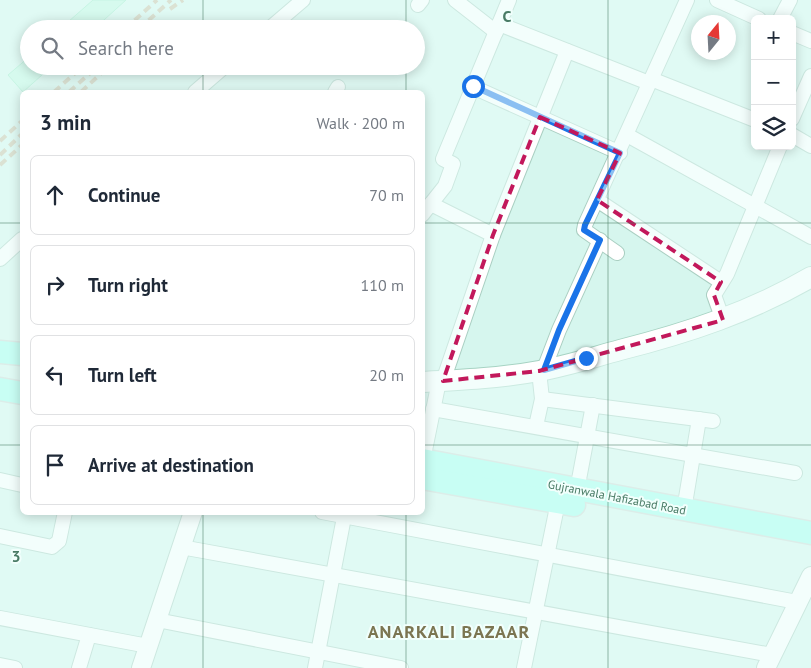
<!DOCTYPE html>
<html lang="en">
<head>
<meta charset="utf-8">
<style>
  :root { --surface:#fff; --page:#f2f2f3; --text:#1f2937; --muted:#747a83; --line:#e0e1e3 }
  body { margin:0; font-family:"PT Sans",sans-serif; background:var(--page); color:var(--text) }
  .controls { position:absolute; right:15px; top:15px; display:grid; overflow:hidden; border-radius:8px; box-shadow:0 2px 12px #0003 }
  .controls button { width:45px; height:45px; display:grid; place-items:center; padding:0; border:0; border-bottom:1px solid var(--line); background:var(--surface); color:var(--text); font:25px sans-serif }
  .compass { position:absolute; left:691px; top:15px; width:45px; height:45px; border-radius:50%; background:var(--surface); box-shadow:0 2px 12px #0003; rotate:18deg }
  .stop { position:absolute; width:15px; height:15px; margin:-11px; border:4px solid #1a73e8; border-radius:50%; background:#fff }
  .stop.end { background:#1a73e8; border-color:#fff; box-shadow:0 1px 5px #0008 }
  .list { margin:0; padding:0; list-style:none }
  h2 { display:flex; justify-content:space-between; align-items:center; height:65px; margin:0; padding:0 20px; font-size:21px }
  h2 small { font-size:16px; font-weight:400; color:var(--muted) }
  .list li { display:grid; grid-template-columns:32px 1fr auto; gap:15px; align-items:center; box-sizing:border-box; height:80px; margin:0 10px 10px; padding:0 10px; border:1px solid var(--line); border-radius:8px }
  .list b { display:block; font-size:19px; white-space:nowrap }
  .list em { font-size:16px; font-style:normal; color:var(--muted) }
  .icon { flex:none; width:28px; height:28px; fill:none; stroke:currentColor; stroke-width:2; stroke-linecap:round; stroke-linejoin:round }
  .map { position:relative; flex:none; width:811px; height:668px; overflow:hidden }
  .search { position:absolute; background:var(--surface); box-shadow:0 2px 12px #0003; left:20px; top:20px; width:405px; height:55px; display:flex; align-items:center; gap:12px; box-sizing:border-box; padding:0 18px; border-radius:28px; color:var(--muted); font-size:19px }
  .panel { position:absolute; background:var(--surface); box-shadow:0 2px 12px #0003; left:20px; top:90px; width:405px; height:425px; border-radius:8px }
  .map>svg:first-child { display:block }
  .residential { fill:#d6f6ee; fill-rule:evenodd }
  .building { fill:#bef6df; stroke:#9deac9 }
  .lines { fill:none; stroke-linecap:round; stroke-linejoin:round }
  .minor-casing { stroke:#aacfc2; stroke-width:16 }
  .tertiary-casing { stroke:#aacfc2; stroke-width:20 }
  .secondary-casing { stroke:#a7d3c3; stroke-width:22 }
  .primary-casing { stroke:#ccdad4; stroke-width:25 }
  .minor { stroke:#fff; stroke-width:14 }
  .tertiary { stroke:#fff; stroke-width:18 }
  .secondary { stroke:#fff; stroke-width:20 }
  .primary { stroke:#9fffed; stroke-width:22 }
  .rail { stroke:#cac0a5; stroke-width:4; stroke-dasharray:8 5; stroke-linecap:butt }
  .route { stroke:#1a73e8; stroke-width:6 }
  .marked { fill:none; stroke:#c2185b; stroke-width:4; stroke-dasharray:10 6; stroke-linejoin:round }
  .grid { fill:none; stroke:#497b65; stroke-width:1; stroke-opacity:0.55 }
  .labels { text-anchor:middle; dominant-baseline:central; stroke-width:4; stroke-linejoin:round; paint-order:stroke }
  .street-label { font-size:12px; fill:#497b65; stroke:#f1fffc }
  .district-label { font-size:18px; font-weight:bold; letter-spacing:1px; fill:#7b7551; stroke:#f1fffc }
  .grid-label { font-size:16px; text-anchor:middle; font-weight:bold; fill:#497b65; stroke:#f1fffc; stroke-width:4; stroke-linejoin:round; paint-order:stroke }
</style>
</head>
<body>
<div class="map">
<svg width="811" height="668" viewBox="0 0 811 668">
  <rect width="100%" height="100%" fill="#e9fefa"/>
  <path class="residential" d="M0,0H811V668H0ZM755,19H792V146H755ZM698,22H728V52H698ZM29,29H416V66H29ZM22,92H422V512H22Z"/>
  <g class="building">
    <path d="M93,0H126L94,29H60Z"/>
    <path d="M29,57V66H52L23,92L8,75Z"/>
  </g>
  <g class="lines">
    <g class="minor-casing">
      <g id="minor">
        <path d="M455,0L496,32"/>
        <path d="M717,0L759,19"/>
        <path d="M418,5L422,0"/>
        <path d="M780,19L790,0"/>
        <path d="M499,24L649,83"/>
        <path d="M269,29L303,0"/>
        <path d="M792,33L811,41"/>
        <path d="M651,79L755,120"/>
        <path d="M473,87L620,153"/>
        <path d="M195,92L225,66"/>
        <path d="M335,92L338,87"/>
        <path d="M792,119L811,76"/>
        <path d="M627,135L811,237"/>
        <path d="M792,135L811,146"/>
        <path d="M597,200L721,282"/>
        <path d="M431,204L493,235"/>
        <path d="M422,215L445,186L453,164L443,159L509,0"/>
        <path d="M617,253L584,230L585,225L687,0"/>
        <path d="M0,259L22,239"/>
        <path d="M723,320L714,295L727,274L780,146"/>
        <path d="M544,369L559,330L600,240"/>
        <path d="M443,381L493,235L567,51"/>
        <path d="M542,399L713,421"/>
        <path d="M433,409L795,473"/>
        <path d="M536,426L542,399L539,371"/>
        <path d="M423,460L439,381"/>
        <path d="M0,480L22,485"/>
        <path d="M577,490L593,405"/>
        <path d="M684,510L699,419"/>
        <path d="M322,512L797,602"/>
        <path d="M0,536L52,547L59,541L65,512"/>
        <path d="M181,547L772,655"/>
        <path d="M0,618L148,646"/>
        <path d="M157,620L401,668"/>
        <path d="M0,665L15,668"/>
        <path d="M79,668L89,635"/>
        <path d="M315,668L345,512"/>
        <path d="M524,668L558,502"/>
      </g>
    </g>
    <g class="tertiary-casing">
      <g id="tertiary">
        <path d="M141,668L193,512"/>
        <path d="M766,668L811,576"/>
      </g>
    </g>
    <g class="secondary-casing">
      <path id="secondary" d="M422,382C461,380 501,378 539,371C567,366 594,357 620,350C687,333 751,312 811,277"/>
    </g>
    <g class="primary-casing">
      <g id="primary">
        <path d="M0,352L22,354"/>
        <path d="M0,389L22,393"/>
        <path d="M422,460L811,533"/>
        <path d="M422,478L574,505"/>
      </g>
    </g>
    <use href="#minor" class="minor"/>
    <use href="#tertiary" class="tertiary"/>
    <use href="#secondary" class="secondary"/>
    <use href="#primary" class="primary"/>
    <g class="rail">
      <path d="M170,9L183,0"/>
      <path d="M125,29L157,0"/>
      <path d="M139,29L171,0"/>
      <path d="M54,92L83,66"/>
      <path d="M69,92L98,66"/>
      <path d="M81,92L109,66"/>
      <path d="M0,141L22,121"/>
      <path d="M0,155L22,134"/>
      <path d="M0,165L22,145"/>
    </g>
  </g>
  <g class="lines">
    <path class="route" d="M473,86L620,153L585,225L584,230L600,240L559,330L544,370L586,358"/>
  </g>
  <path d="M0 0H811V668H0ZM540,117L620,153L597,200L721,282L714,295L723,320L539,371L443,381L493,235Z" fill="#e9fefa" fill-opacity=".55" fill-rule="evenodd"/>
  <path class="marked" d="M540,117L620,153L597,200L721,282L714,295L723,320L539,371L443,381L493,235Z"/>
  <path class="grid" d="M203,0V29M406,0V29M608,0V668M203,66V92M406,66V92M0,223H22M422,223H811M0,445H22M422,445H811M203,512V668M406,512V668"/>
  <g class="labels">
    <g class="street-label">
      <text transform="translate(617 497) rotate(11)">Gujranwala Hafizabad Road</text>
    </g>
    <g class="district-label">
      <text x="449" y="631">ANARKALI BAZAAR</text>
    </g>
  </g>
  <g class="grid-label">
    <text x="507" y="22">C</text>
    <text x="16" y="562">3</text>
  </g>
</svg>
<div class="controls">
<button>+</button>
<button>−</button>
<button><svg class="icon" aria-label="layers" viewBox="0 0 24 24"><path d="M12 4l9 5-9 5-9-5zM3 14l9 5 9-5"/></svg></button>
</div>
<svg class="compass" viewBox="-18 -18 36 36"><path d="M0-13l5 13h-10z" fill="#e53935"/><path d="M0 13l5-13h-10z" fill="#747a83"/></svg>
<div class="stop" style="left:473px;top:86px"></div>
<div class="stop end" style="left:586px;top:358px"></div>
<div class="search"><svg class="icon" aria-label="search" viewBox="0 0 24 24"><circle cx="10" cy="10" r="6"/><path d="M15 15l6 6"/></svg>Search here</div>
<section class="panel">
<h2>3 min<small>Walk · 200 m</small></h2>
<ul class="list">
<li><svg class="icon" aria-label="ahead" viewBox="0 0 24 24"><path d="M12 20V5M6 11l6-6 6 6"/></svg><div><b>Continue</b></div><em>70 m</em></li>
<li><svg class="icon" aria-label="right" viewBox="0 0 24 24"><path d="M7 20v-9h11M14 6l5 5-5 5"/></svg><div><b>Turn right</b></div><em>110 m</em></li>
<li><svg class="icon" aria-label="left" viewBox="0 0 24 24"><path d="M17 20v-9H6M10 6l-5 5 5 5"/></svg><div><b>Turn left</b></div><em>20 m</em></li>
<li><svg class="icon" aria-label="arrive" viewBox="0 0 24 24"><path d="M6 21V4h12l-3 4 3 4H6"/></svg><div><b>Arrive at destination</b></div></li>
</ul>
</section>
</div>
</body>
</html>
